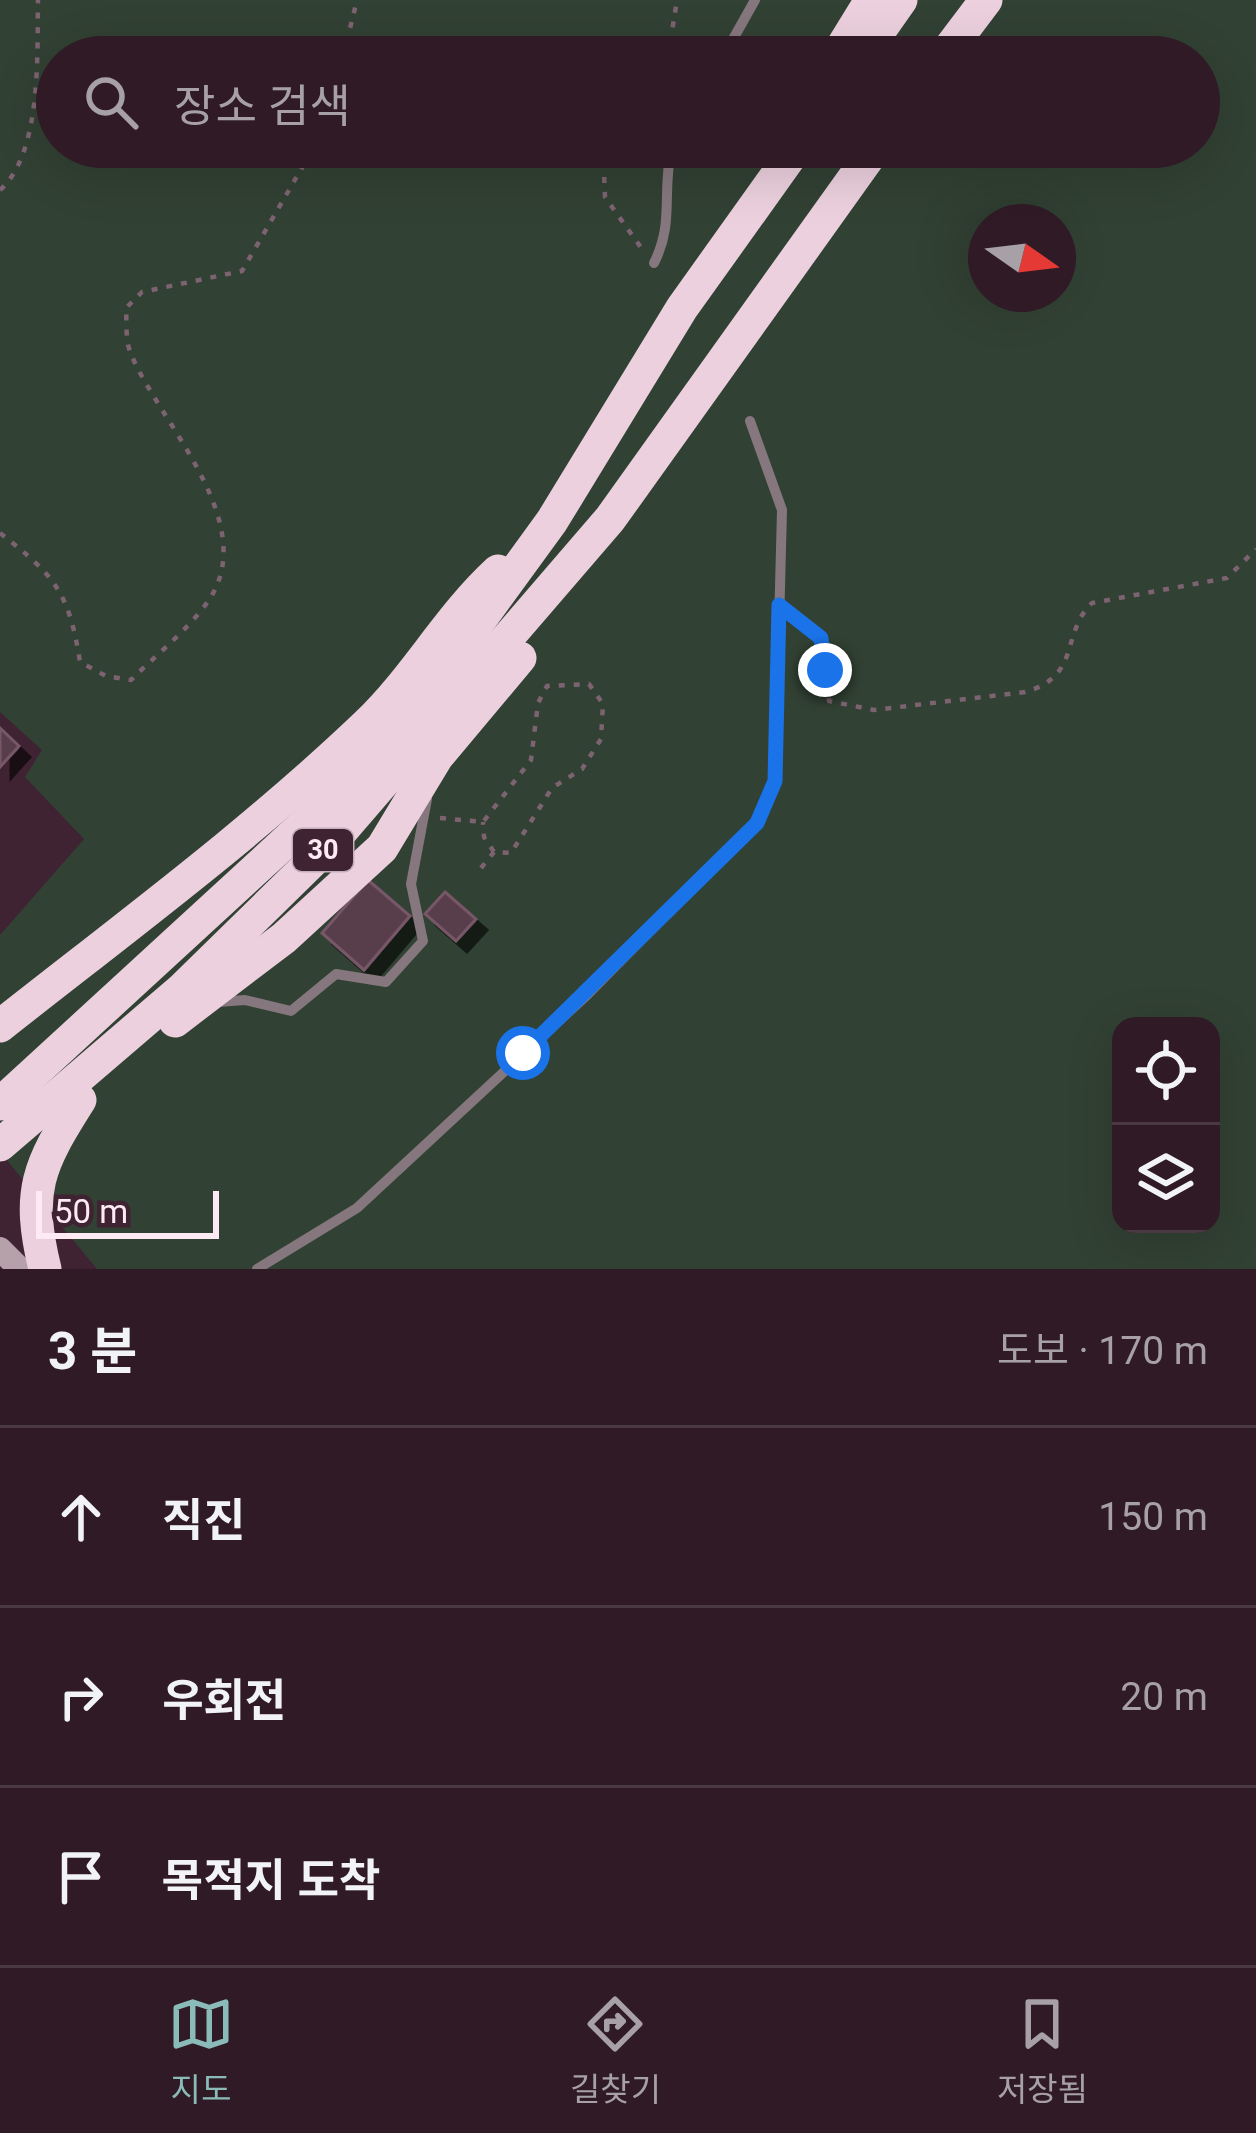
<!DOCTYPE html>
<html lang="ko">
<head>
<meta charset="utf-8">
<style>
  :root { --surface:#2f1a26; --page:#37232e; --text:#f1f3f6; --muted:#a7a1a7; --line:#4a3843; --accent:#8bbbb9 }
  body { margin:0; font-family:Roboto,"Noto Sans KR",sans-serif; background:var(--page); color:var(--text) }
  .controls { position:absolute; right:36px; bottom:36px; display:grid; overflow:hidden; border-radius:24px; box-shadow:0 12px 48px #0002 }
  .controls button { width:108px; height:108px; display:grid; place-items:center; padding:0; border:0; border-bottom:3px solid var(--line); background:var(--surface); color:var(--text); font:60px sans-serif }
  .compass { position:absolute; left:968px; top:204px; width:108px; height:108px; border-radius:50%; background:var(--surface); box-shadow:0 12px 48px #0002; rotate:104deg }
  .scale { position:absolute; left:36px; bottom:30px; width:183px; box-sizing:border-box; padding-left:12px; border:6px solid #fdeaf3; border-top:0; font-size:33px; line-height:42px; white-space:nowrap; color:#fdeaf3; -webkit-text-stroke:9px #3f2332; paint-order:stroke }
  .stop { position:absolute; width:36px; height:36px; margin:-27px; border:9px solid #1a73e8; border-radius:50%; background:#fff }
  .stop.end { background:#1a73e8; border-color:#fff; box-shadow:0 3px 12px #0008 }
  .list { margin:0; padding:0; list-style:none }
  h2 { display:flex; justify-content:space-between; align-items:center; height:156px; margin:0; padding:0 48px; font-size:51px }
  h2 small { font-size:39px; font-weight:400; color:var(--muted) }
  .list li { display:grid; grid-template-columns:78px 1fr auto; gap:36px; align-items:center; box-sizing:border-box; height:180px; padding:0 48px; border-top:3px solid var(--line) }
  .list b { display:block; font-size:45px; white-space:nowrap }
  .list em { font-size:39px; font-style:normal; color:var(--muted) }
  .icon { flex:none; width:66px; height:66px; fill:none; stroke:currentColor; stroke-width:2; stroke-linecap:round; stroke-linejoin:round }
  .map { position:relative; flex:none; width:1256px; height:1269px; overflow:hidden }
  .search { position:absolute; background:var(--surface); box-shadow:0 12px 48px #0002; left:36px; right:36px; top:36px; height:132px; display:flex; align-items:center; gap:30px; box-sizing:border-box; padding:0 42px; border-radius:66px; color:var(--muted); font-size:45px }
  .sheet { height:696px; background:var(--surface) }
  nav { display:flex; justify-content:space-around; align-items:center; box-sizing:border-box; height:168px; border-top:3px solid var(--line); background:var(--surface); font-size:33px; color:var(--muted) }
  nav a { display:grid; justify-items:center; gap:6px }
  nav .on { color:var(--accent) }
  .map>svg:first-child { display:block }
  .green { fill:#314133; fill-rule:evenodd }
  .building { fill:#593e4c; stroke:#775767; stroke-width:3; filter:url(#shadow) }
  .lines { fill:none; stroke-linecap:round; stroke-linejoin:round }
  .path { stroke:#7d6371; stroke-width:4.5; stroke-dasharray:6 9; stroke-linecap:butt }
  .service { stroke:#85777d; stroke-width:10 }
  .secondary { stroke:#b6a1ab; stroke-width:24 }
  .trunk { stroke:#ecd0de; stroke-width:33 }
  .route { stroke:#1a73e8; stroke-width:15 }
  .labels { text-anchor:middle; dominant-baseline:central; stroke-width:12; stroke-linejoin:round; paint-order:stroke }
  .shield { fill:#3f2332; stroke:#c4aeb9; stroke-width:3 }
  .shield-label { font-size:27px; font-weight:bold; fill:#fdeaf3 }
</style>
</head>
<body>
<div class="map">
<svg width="1256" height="1269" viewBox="0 0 1256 1269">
  <defs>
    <filter id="shadow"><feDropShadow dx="11" dy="11" stdDeviation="0" flood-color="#0009"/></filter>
  </defs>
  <rect width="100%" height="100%" fill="#3f2332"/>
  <path class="green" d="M0,0H1256V1269H97L0,1152V935L84,839L25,777L42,750L0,712ZM57,57H1199V147H57ZM986,222H1058V294H986ZM1121,1026H1211V1224H1121Z"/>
  <g class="building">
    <path d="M0,728L19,746L0,767Z"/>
    <path d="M368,880L410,916L364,970L322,933Z"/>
    <path d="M445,892L476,919L456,941L425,914Z"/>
  </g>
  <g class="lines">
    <g class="path">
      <path d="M343,57L357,0"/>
      <path d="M668,57L677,0"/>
      <path d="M603,147L605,197L642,249"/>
      <path d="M0,190C42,153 37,54 38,0"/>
      <path d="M0,533C55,576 69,592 80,662L106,676L131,680C156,655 189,629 209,600C261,522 159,422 131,354C125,341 127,322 126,308L142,292L242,271L314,147"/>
      <path d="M798,620L821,638L829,701L874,710L1025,692C1082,676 1060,634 1092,603L1227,578L1256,549"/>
      <path d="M440,818L483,822L531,760L538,703L547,686L589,684L603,704L601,739L582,769L552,788L511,853L494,852L484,837L483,822"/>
      <path d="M481,868L494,852"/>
    </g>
    <g class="service">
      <path d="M723,57L755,0"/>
      <path d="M654,263C675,222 661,191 672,147"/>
      <path d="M218,1002L245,1000L291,1011L336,974L386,982L423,941L411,884L427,799"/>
      <path d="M257,1269L357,1208L587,995L757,823L775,781L782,510L750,421"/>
    </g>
    <path class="secondary" d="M0,1249L20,1269"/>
    <g class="trunk">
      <path d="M836,57L871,0"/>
      <path d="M861,57L901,0"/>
      <path d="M943,57L986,0"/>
      <path d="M175,1021L284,938L382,848L437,757L520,658"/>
      <path d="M0,1026C124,928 253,833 367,724C416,677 448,617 498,571"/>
      <path d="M0,1104L307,822L440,675L552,521L682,308L797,147"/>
      <path d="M0,1145L182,989L332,842L610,519L876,147"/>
      <path d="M45,1269C26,1191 38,1166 80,1100"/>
    </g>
  </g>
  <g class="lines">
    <path class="route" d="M523,1053L757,823L775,781L779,605L821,638L825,670"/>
  </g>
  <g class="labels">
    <rect class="shield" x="293" y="829" width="60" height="42" rx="9"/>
    <g class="shield-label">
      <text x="323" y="850">30</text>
    </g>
  </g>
</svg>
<div class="controls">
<button><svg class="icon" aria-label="locate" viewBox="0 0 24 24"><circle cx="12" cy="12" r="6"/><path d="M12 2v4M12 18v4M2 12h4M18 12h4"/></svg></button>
<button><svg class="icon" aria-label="layers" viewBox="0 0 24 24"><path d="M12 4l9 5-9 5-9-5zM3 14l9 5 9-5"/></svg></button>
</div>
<svg class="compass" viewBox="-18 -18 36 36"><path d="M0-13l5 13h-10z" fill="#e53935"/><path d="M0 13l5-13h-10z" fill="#a7a1a7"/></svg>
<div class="scale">50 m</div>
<div class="stop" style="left:523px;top:1053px"></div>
<div class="stop end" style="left:825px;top:670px"></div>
<div class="search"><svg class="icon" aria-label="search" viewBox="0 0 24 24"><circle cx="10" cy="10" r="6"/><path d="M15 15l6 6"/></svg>장소 검색</div>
</div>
<section class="sheet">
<h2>3 분<small>도보 · 170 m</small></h2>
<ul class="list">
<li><svg class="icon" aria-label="ahead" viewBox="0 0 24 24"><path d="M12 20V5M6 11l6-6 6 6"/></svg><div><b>직진</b></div><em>150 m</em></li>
<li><svg class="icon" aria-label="right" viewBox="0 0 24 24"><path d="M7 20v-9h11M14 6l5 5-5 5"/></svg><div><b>우회전</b></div><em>20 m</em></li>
<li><svg class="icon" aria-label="arrive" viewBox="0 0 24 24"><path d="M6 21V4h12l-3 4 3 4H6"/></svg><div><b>목적지 도착</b></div></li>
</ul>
</section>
<nav>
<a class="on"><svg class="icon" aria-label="map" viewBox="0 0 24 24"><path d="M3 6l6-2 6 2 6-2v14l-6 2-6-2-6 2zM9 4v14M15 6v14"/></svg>지도</a>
<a><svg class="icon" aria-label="directions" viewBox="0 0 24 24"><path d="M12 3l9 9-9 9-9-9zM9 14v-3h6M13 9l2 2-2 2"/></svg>길찾기</a>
<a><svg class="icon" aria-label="saved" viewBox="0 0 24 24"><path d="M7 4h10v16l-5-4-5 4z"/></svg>저장됨</a>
</nav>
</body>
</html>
